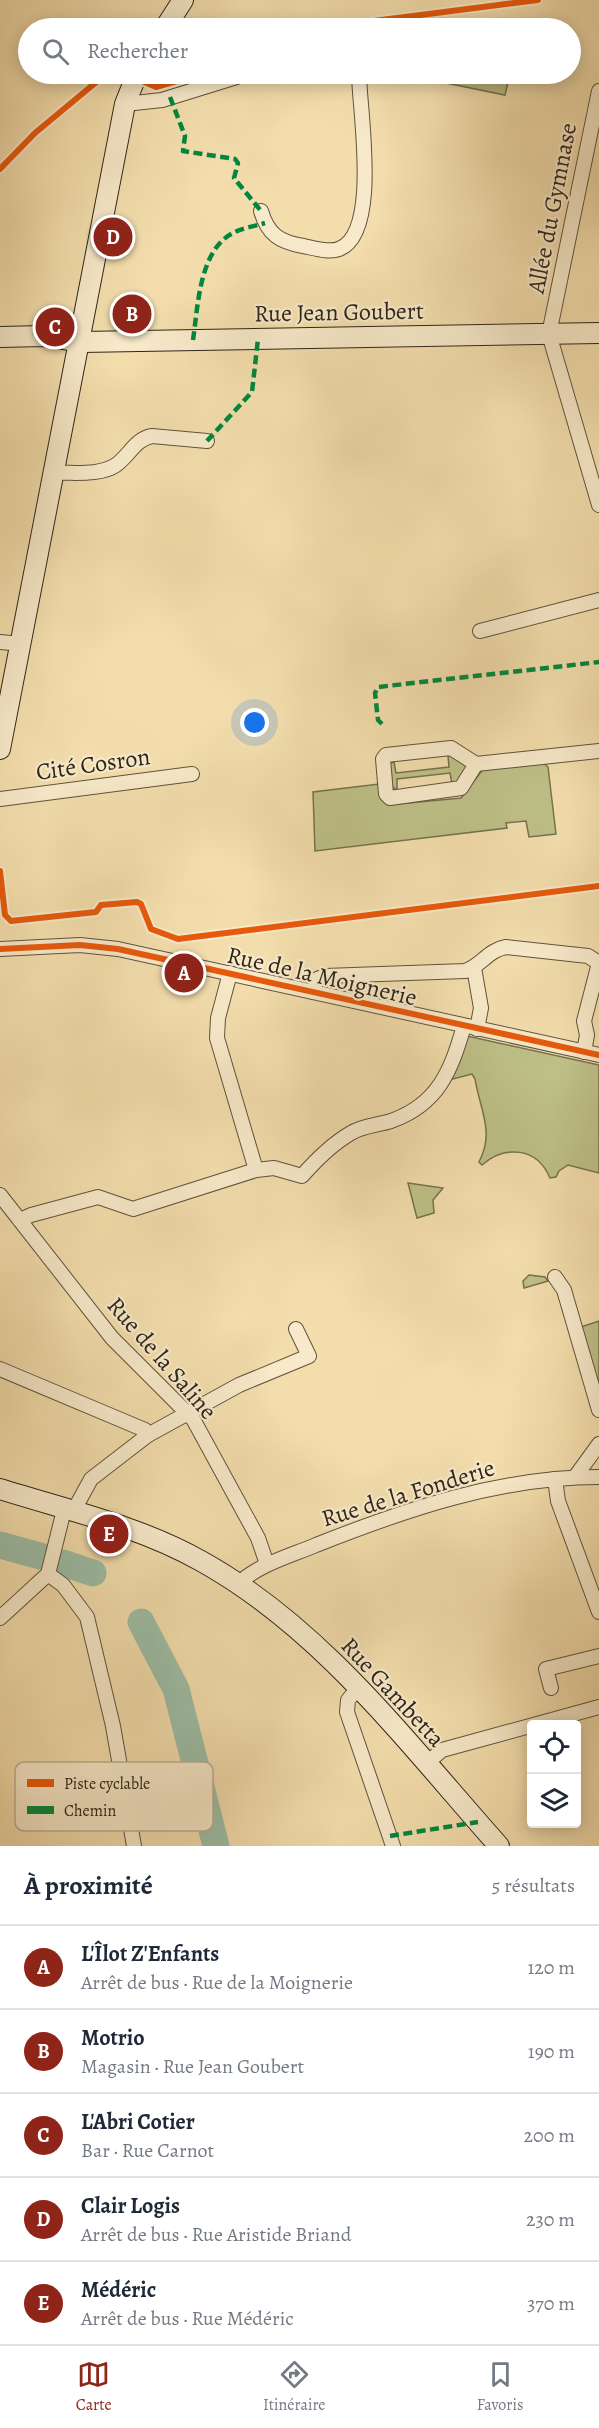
<!DOCTYPE html>
<html lang="fr">
<head>
<meta charset="utf-8">
<style>
  :root { --surface:#fff; --page:#f6f6f7; --text:#1f2937; --muted:#747a83; --line:#e0e1e3; --accent:#8f2418 }
  body { margin:0; font-family:Alegreya,serif; background:var(--page); color:var(--text) }
  .controls { position:absolute; right:18px; bottom:18px; display:grid; overflow:hidden; border-radius:6px; box-shadow:0 3px 15px #0003 }
  .controls button { width:54px; height:54px; display:grid; place-items:center; padding:0; border:0; border-bottom:2px solid var(--line); background:var(--surface); color:var(--text); font:30px sans-serif }
  .you { position:absolute; left:255px; top:723px; width:21px; height:21px; margin:-15px; border:4px solid #fff; border-radius:50%; background:#1a73e8; box-shadow:0 0 0 9px #1a73e833 }
  .badge { display:grid; place-items:center; width:39px; height:39px; border-radius:50%; background:var(--accent); color:#fff; font-size:20px; font-weight:700 }
  .pin { position:absolute; translate:-50% -50%; border:3px solid #fff; box-shadow:0 2px 6px #0006 }
  .list { margin:0; padding:0; list-style:none }
  h2 { display:flex; justify-content:space-between; align-items:center; height:78px; margin:0; padding:0 24px; font-size:26px }
  h2 small { font-size:20px; font-weight:400; color:var(--muted) }
  .list li { display:grid; grid-template-columns:39px 1fr auto; gap:18px; align-items:center; box-sizing:border-box; height:84px; padding:0 24px; border-top:2px solid var(--line) }
  .list b { display:block; font-size:22px; white-space:nowrap }
  .list p { margin:0; font-size:20px; white-space:nowrap; color:var(--muted) }
  .list em { font-size:20px; font-style:normal; color:var(--muted) }
  .icon { flex:none; width:33px; height:33px; fill:none; stroke:currentColor; stroke-width:2; stroke-linecap:round; stroke-linejoin:round }
  .map { position:relative; flex:none; width:599px; height:1846px; overflow:hidden }
  .search { position:absolute; background:var(--surface); box-shadow:0 3px 15px #0003; left:18px; right:18px; top:18px; height:66px; display:flex; align-items:center; gap:15px; box-sizing:border-box; padding:0 21px; border-radius:33px; color:var(--muted); font-size:22px }
  .sheet { height:498px; background:var(--surface) }
  nav { display:flex; justify-content:space-around; align-items:center; box-sizing:border-box; height:84px; border-top:2px solid var(--line); background:var(--surface); font-size:16px; color:var(--muted) }
  nav a { display:grid; justify-items:center; gap:3px }
  nav .on { color:var(--accent) }
  .map>svg:first-child { display:block }
  .green { fill:#bec087; stroke:#767250; stroke-width:1.5 }
  .lines { fill:none; stroke-linecap:round; stroke-linejoin:round }
  .river { stroke:#9cbda5; stroke-width:27 }
  .street-casing { stroke:#5e533e; stroke-width:16 }
  .secondary-casing { stroke:#2d251a; stroke-width:22 }
  .street { stroke:#f7e9c9; stroke-width:14 }
  .secondary { stroke:#f7e9c9; stroke-width:20 }
  .quiet { stroke:#00873e; stroke-width:4.5; stroke-dasharray:9 4.5; stroke-linecap:butt }
  .cycleway-casing { stroke:#f7e9c9; stroke-width:10 }
  .cycleway { stroke:#e8590c; stroke-width:6 }
  .labels { text-anchor:middle; dominant-baseline:central; stroke-width:4.5; stroke-linejoin:round; paint-order:stroke }
  .street-label { font-size:24px; fill:#2d251a; stroke:#f7e9c9 }
  .key { fill:#f7e9c9; stroke:#baae94; stroke-width:1.5 }
  .key-label { font-size:16px; fill:#2d251a }
</style>
</head>
<body>
<div class="map">
<svg width="599" height="1846" viewBox="0 0 599 1846">
  <rect width="100%" height="100%" fill="#f3ddac"/>
  <filter id="stains"><feTurbulence type="fractalNoise" baseFrequency=".00333" numOctaves="4"/><feColorMatrix values="0 0 0 0 .2 0 0 0 0 .09 0 0 0 0 .02 0 0 0 .5 -.17"/></filter>
  <radialGradient id="worn" r=".72"><stop offset=".6" stop-color="#630" stop-opacity="0"/><stop offset="1" stop-color="#630" stop-opacity=".3"/></radialGradient>
  <g class="green">
    <path d="M433,74H510L505,95L431,80Z"/>
    <path d="M454,755L467,763L468,770L458,783L452,784L450,773L397,779V790L391,786L390,763L394,762L396,773L449,767L448,756Z"/>
    <path d="M543,762L548,767L556,834L529,837L526,821L506,823L507,828L315,851L313,792L379,784L381,799L388,805L461,798L484,768Z"/>
    <path d="M467,1036L599,1065V1173L568,1165L559,1171L556,1177L550,1178C537,1147 505,1145 482,1165L479,1162C495,1132 480,1110 475,1079L472,1074L449,1080Z"/>
    <path d="M408,1183L443,1188L433,1200L434,1213L417,1218Z"/>
    <path d="M529,1275L545,1277L548,1281L524,1288L523,1281Z"/>
    <path d="M599,1321V1398L578,1328Z"/>
  </g>
  <g class="lines">
    <g class="river">
      <path d="M0,1545L40,1556"/>
      <path d="M63,1563L93,1573"/>
      <path d="M141,1622L176,1689L216,1846"/>
    </g>
    <g class="street-casing">
      <g id="street">
        <path d="M599,91L549,334L599,505"/>
        <path d="M125,104L162,100L246,74"/>
        <path d="M261,211C268,235 280,242 303,246C314,248 329,253 339,249C381,233 359,108 359,74"/>
        <path d="M55,473C74,472 99,476 116,465C129,456 135,439 152,436L207,441"/>
        <path d="M480,631L599,600"/>
        <path d="M0,642L21,644"/>
        <path d="M451,748L476,764L461,788L390,798L386,794L383,759L386,755Z"/>
        <path d="M476,764L599,751"/>
        <path d="M0,799L192,774"/>
        <path d="M0,949L80,945L118,949L599,1055"/>
        <path d="M474,968L481,1008L477,1029"/>
        <path d="M230,973L218,1018L217,1038L256,1170"/>
        <path d="M313,992L317,979L325,976L465,971C481,966 488,950 506,947L588,956L599,963L584,1021L587,1035L584,1052"/>
        <path d="M0,1195L112,1338L193,1419L258,1538L267,1564"/>
        <path d="M20,1220L31,1215L98,1197L133,1209L256,1170L274,1168L302,1176C316,1160 332,1144 351,1133C362,1126 378,1125 391,1121C439,1104 451,1070 464,1026"/>
        <path d="M555,1277L564,1290L599,1410"/>
        <path d="M0,1369L145,1430L148,1435L91,1479L73,1512"/>
        <path d="M148,1435L239,1385L309,1356L296,1329"/>
        <path d="M575,1477L599,1444"/>
        <path d="M555,1479L558,1501L599,1612"/>
        <path d="M48,1574L63,1585L87,1617L113,1726L134,1846"/>
        <path d="M239,1583C260,1564 290,1556 316,1545C407,1509 500,1477 599,1477"/>
        <path d="M0,1618L48,1574L64,1510"/>
        <path d="M358,1688L348,1700L347,1712L393,1846"/>
        <path d="M551,1688L546,1669L599,1656"/>
        <path d="M426,1764L442,1750L599,1707"/>
      </g>
    </g>
    <g class="secondary-casing">
      <g id="secondary">
        <path d="M165,28L183,0"/>
        <path d="M0,337L44,336L81,342L599,333"/>
        <path d="M0,749L125,104L137,74"/>
        <path d="M0,1489C67,1510 139,1526 201,1561C322,1628 408,1744 499,1846"/>
      </g>
    </g>
    <use href="#street" class="street"/>
    <use href="#secondary" class="secondary"/>
    <g class="quiet">
      <path d="M170,97L185,136L183,151L235,159L238,163L234,178L261,211"/>
      <path d="M193,340C198,307 199,250 233,233C242,228 255,226 265,223"/>
      <path d="M207,441L252,392L258,339"/>
      <path d="M382,724L378,720L375,693L378,687L599,662"/>
      <path d="M390,1836L478,1822"/>
    </g>
    <g class="cycleway-casing">
      <g id="cycleway">
        <path d="M319,28L538,0"/>
        <path d="M126,74L156,87L201,74"/>
        <path d="M0,169L35,133L106,74"/>
        <path d="M0,871L5,915L11,921L96,912L101,905L137,902L141,904L151,929L178,939L599,886"/>
        <path d="M0,949L80,945L118,949L599,1055"/>
      </g>
    </g>
    <use href="#cycleway" class="cycleway"/>
  </g>
  <g class="labels">
    <g class="street-label">
      <text transform="translate(552 208) rotate(-79)">Allée du Gymnase</text>
      <text transform="translate(339 312) rotate(-1)">Rue Jean Goubert</text>
      <text transform="translate(93 764) rotate(-8)">Cité Cosron</text>
      <text transform="translate(322 976) rotate(13)">Rue de la Moignerie</text>
      <text transform="translate(162 1358) rotate(49)">Rue de la Saline</text>
      <text transform="translate(408 1493) rotate(-17)">Rue de la Fonderie</text>
      <text transform="translate(393 1692) rotate(47)">Rue Gambetta</text>
    </g>
  </g>
  <rect x="15" y="1762" width="198" height="69" rx="9" class="key"/>
  <rect x="27" y="1779" width="27" height="8" fill="#e8590c"/>
  <rect x="27" y="1806" width="27" height="8" fill="#00873e"/>
  <g class="key-label">
    <text x="64" y="1789">Piste cyclable</text>
    <text x="64" y="1816">Chemin</text>
  </g>
  <rect width="100%" height="100%" filter="url(#stains)"/>
  <rect width="100%" height="100%" fill="url(#worn)"/>
</svg>
<div class="controls">
<button><svg class="icon" aria-label="locate" viewBox="0 0 24 24"><circle cx="12" cy="12" r="6"/><path d="M12 2v4M12 18v4M2 12h4M18 12h4"/></svg></button>
<button><svg class="icon" aria-label="layers" viewBox="0 0 24 24"><path d="M12 4l9 5-9 5-9-5zM3 14l9 5 9-5"/></svg></button>
</div>
<div class="you"></div>
<div class="pin badge" style="left:184px;top:973px">A</div>
<div class="pin badge" style="left:132px;top:314px">B</div>
<div class="pin badge" style="left:55px;top:327px">C</div>
<div class="pin badge" style="left:113px;top:237px">D</div>
<div class="pin badge" style="left:109px;top:1534px">E</div>
<div class="search"><svg class="icon" aria-label="search" viewBox="0 0 24 24"><circle cx="10" cy="10" r="6"/><path d="M15 15l6 6"/></svg>Rechercher</div>
</div>
<section class="sheet">
<h2>À proximité<small>5 résultats</small></h2>
<ul class="list">
<li><span class="badge">A</span><div><b>L'Îlot Z'Enfants</b><p>Arrêt de bus · Rue de la Moignerie</p></div><em>120 m</em></li>
<li><span class="badge">B</span><div><b>Motrio</b><p>Magasin · Rue Jean Goubert</p></div><em>190 m</em></li>
<li><span class="badge">C</span><div><b>L'Abri Cotier</b><p>Bar · Rue Carnot</p></div><em>200 m</em></li>
<li><span class="badge">D</span><div><b>Clair Logis</b><p>Arrêt de bus · Rue Aristide Briand</p></div><em>230 m</em></li>
<li><span class="badge">E</span><div><b>Médéric</b><p>Arrêt de bus · Rue Médéric</p></div><em>370 m</em></li>
</ul>
</section>
<nav>
<a class="on"><svg class="icon" aria-label="map" viewBox="0 0 24 24"><path d="M3 6l6-2 6 2 6-2v14l-6 2-6-2-6 2zM9 4v14M15 6v14"/></svg>Carte</a>
<a><svg class="icon" aria-label="directions" viewBox="0 0 24 24"><path d="M12 3l9 9-9 9-9-9zM9 14v-3h6M13 9l2 2-2 2"/></svg>Itinéraire</a>
<a><svg class="icon" aria-label="saved" viewBox="0 0 24 24"><path d="M7 4h10v16l-5-4-5 4z"/></svg>Favoris</a>
</nav>
</body>
</html>
